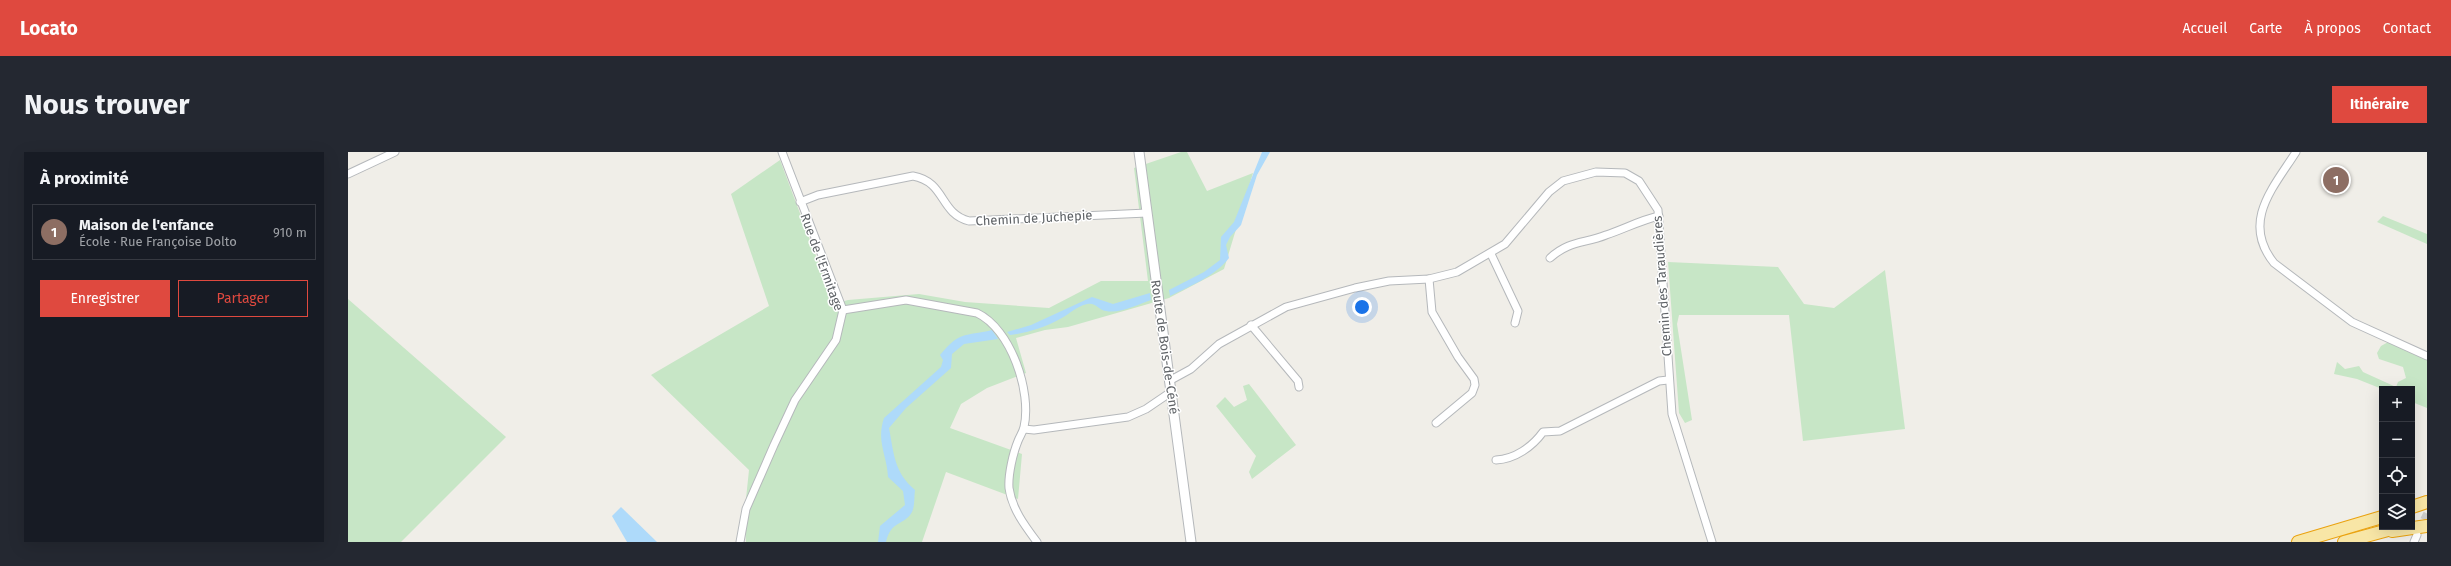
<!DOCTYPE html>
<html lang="fr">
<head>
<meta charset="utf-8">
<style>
  :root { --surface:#171b24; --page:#242831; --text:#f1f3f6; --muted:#9ea1a6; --line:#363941; --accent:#df493f }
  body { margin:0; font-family:"Fira Sans",sans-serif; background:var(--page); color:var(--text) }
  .controls { position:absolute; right:12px; bottom:12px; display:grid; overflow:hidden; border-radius:0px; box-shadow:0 4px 16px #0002 }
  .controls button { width:36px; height:36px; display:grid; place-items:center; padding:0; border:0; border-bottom:1px solid var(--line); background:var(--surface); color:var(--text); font:20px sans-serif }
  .you { position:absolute; left:1014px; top:155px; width:14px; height:14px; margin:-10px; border:3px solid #fff; border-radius:50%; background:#1a73e8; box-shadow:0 0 0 6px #1a73e833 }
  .badge { display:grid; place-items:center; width:26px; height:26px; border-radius:50%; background:var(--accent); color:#fff; font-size:13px; font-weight:700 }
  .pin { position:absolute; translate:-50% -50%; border:2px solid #fff; box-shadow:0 1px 4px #0006 }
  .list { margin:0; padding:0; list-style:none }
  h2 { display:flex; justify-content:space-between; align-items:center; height:52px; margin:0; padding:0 16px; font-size:17px }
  h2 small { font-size:13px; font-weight:400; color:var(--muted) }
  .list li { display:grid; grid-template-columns:26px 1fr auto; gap:12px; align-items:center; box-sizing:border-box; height:56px; margin:0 8px 8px; padding:0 8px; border:1px solid var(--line); border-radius:0px }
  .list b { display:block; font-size:15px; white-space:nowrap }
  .list p { margin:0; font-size:13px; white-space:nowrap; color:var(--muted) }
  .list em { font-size:13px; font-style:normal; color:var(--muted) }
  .actions { display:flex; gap:8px; padding:12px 16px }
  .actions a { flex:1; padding:9px 0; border:1px solid var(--accent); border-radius:0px; text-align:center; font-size:14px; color:var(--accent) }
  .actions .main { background:var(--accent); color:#fff }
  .icon { flex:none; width:22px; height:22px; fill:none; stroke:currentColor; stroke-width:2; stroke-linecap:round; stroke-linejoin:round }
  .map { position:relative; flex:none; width:2079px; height:390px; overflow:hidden; border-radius:0px }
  header { display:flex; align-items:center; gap:24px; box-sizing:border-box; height:56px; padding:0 20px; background:var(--accent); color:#fff }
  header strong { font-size:19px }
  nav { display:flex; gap:22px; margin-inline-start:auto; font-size:14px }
  .intro { display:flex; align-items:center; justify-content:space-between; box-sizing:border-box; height:96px; padding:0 24px }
  h1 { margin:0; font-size:28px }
  .button { padding:10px 18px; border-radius:0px; background:var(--accent); color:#fff; font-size:14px; font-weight:700 }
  main { display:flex; gap:24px; padding:0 24px }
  aside { flex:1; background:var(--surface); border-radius:0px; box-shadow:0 4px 16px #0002 }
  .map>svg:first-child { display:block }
  .green { fill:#c7e6c6 }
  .water { fill:#aedafa }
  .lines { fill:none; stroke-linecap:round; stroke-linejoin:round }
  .minor-tunnel { stroke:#cccbc8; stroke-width:7; stroke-dasharray:7 3.5; stroke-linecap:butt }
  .minor-casing { stroke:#b5b8bb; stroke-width:9 }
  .tertiary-casing { stroke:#b5b8bb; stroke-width:11 }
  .trunk-casing { stroke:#eaa20f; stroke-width:14 }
  .minor { stroke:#fff; stroke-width:7 }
  .tertiary { stroke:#fff; stroke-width:9 }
  .trunk { stroke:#f8e6a6; stroke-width:12 }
  .labels { text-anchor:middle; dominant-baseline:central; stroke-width:3; stroke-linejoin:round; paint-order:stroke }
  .street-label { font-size:13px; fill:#5f6367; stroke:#fff }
</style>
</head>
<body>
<header>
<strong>Locato</strong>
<nav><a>Accueil</a><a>Carte</a><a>À propos</a><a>Contact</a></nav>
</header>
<div class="intro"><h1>Nous trouver</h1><a class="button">Itinéraire</a></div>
<main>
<aside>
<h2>À proximité<small></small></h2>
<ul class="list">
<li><span class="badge" style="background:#8d6e63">1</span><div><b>Maison de l'enfance</b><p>École · Rue Françoise Dolto</p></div><em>910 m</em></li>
</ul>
<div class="actions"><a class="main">Enregistrer</a><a>Partager</a></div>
</aside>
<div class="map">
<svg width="2079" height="390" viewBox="0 0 2079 390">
  <rect width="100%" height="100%" fill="#f0eee8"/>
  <g class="green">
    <path d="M833,0H839L859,39L905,21L876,117L821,146L720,175L697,178L668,186L678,221L639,236L613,252L602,276L674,302L670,347L598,320L574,390H398L396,366L401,318L303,223L421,154L383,42L432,8L486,152L500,148L571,142L617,150L701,156L753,129H800L786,16Z"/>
    <path d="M2035,64L2079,82V92L2029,70Z"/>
    <path d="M1320,110L1430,115L1456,152L1486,156L1537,118L1557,277L1455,289L1441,163H1331L1329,172L1344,268L1337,271L1331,261Z"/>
    <path d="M0,147L158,285L53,390H0Z"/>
    <path d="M2042,189L2079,207V256L2064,250V237H2034L2009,227L1986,222L1989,210L1997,217L2011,214L2015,220L2048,235L2050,230L2058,226L2055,215L2031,207L2029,201L2033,194Z"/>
    <path d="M901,232L948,293L904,327L901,320L908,304L868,254L877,245L886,255L899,248L895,234Z"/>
  </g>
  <g class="water">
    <path d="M914,0H922L909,23L893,73L882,85L878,93L881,106C866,125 842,134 822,144L821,138L856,120L872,108L873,85L886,70Z"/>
    <path d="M802,141L803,148C791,152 772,162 758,159C750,158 748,150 739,152C727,155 722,162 712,167C698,175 679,181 662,183L659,180L683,173L744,145L765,152Z"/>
    <path d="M644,178L650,187L616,192L604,202L603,216L558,256L541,276C546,302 546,320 567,338C566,345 567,354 564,360C556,374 543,368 538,390H530L532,374L557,353L555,339L540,325C539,303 528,290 536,266L593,215L595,208L592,203C613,178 616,185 644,178Z"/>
    <path d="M273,355L309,390H279L264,364Z"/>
  </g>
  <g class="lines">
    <path class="minor-tunnel" d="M2071,377L2079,361"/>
    <g class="minor-casing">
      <g id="minor">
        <path d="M1948,0C1925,36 1893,70 1926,111L2004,170L2079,204"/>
        <path d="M0,22L47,0"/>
        <path d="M452,50L470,43L565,24C598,30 591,61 621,69L799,61"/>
        <path d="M1143,102L1170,159L1167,171"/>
        <path d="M1202,106C1222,88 1236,92 1258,83C1276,77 1293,68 1311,64"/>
        <path d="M1081,127L1084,160L1110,205L1126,227L1127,233L1124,241L1088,271"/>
        <path d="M495,158L558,148L629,161C663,177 684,240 676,275C675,280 672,284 670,289C665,301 660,323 661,336C664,357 677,374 689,390"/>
        <path d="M903,173L950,229L951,235"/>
        <path d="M821,229L843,217L871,192L938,155L1007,136L1041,129L1081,127L1109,120L1157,92L1201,40L1215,29L1248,20L1277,21L1291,29L1310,58L1324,262L1364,390"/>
        <path d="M676,277L686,278L780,265L798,257L823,240"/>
        <path d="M1148,308C1167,307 1184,295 1195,280L1212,279L1311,229L1320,228"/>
        <path d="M392,390L398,357L426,293L447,248L488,188L495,158L434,0"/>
        <path d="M2066,390L2069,383"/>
      </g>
    </g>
    <g class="tertiary-casing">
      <path id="tertiary" d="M791,0L843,390"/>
    </g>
    <g class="trunk-casing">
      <g id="trunk">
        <path d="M2064,355L2079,350"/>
        <path d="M2044,379L2079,374"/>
        <path d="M1950,390L2034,365"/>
        <path d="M1996,390L2051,375"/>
      </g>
    </g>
    <use href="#minor" class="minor"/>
    <use href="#tertiary" class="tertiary"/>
    <use href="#trunk" class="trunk"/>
  </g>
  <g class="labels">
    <g class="street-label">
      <text transform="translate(686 66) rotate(-3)">Chemin de Juchepie</text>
      <text transform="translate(474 110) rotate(70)">Rue de l'Ermitage</text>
      <text transform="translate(1314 134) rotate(-94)">Chemin des Taraudières</text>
      <text transform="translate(817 195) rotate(82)">Route de Bois-de-Céné</text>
    </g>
  </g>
</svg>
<div class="controls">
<button>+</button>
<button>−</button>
<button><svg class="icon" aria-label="locate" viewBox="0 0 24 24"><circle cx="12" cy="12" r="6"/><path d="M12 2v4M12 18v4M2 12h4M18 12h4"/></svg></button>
<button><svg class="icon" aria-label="layers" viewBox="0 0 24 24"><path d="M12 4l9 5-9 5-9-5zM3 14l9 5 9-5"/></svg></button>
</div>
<div class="you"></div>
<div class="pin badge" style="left:1988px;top:28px;background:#8d6e63">1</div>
</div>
</main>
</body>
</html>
